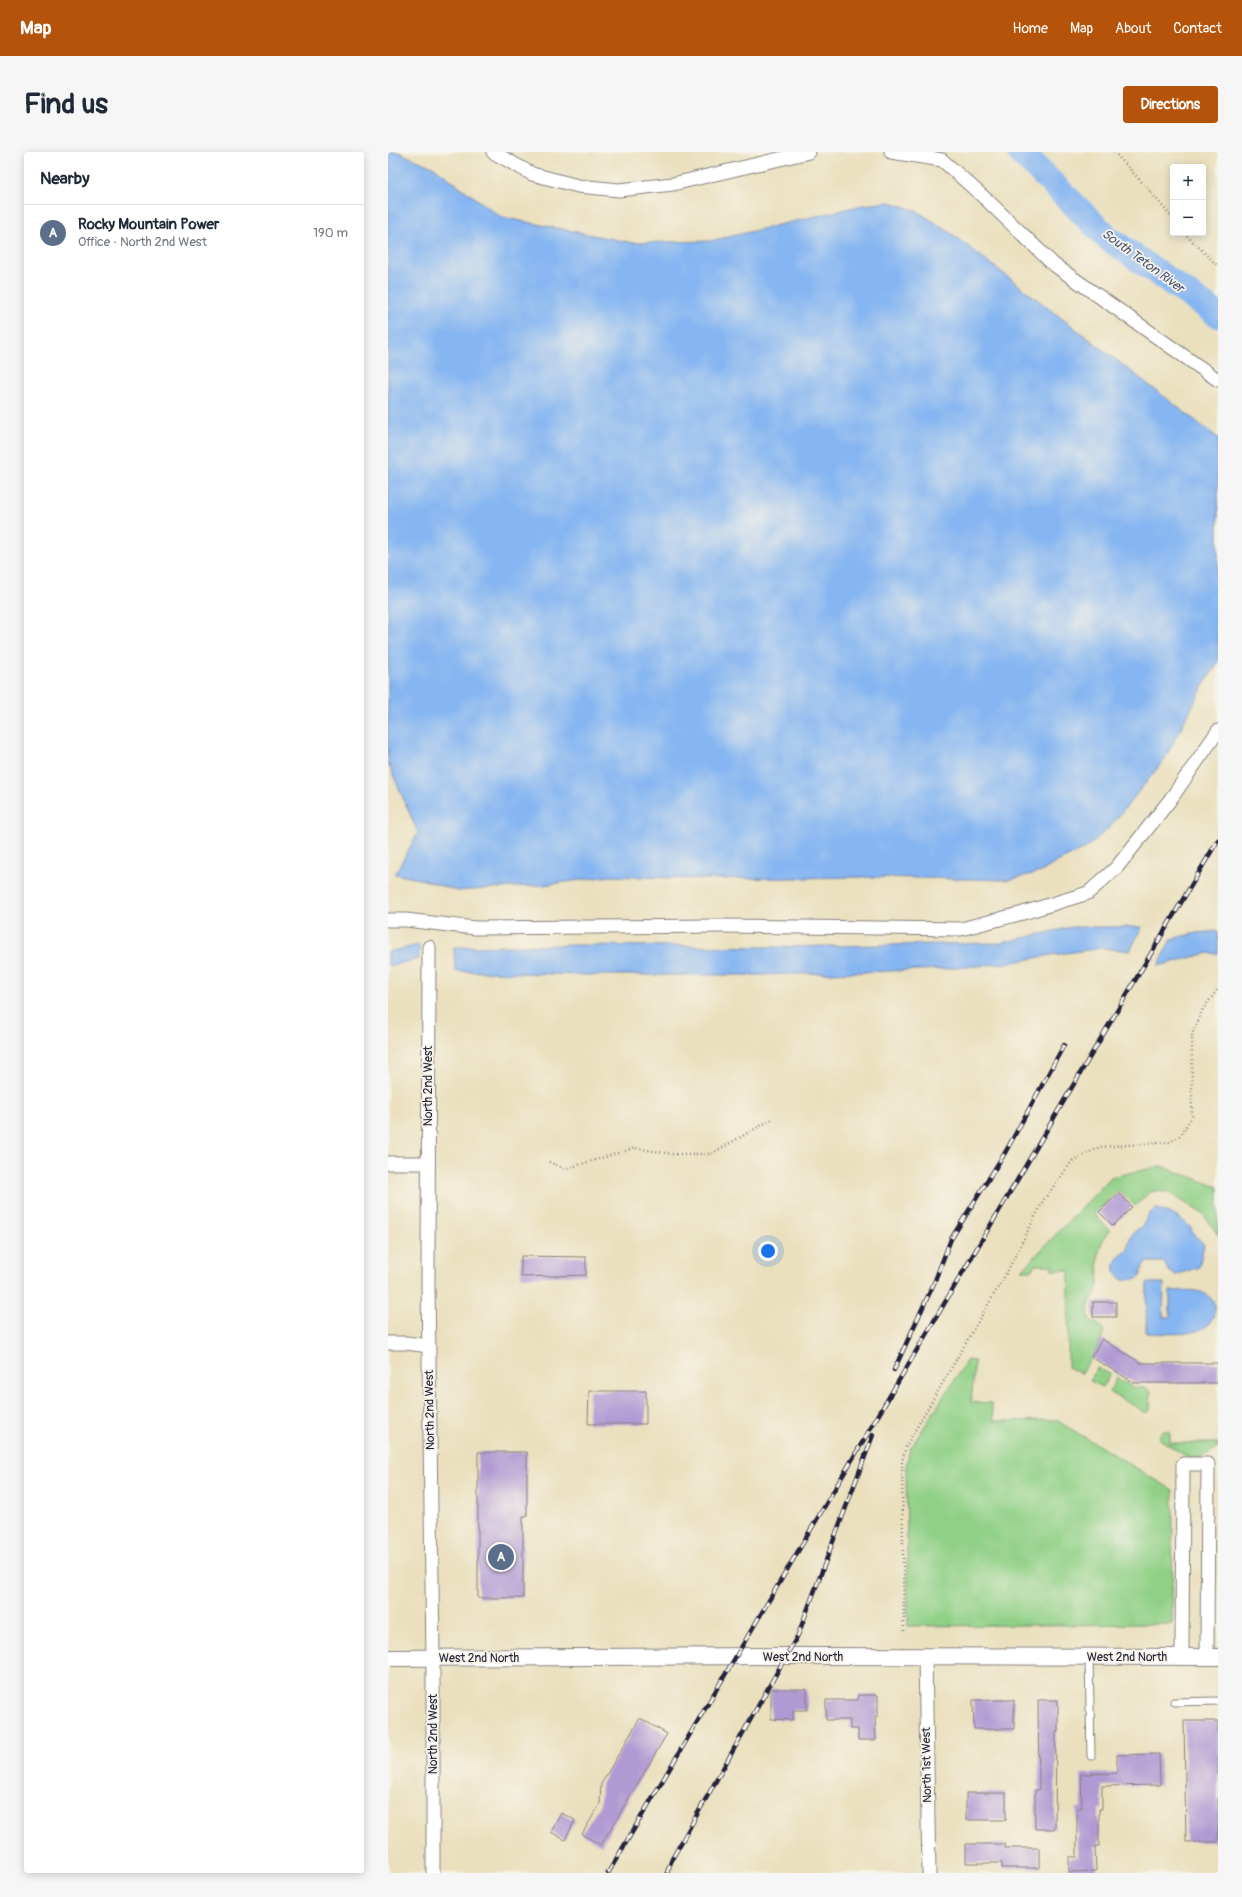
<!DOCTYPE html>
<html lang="en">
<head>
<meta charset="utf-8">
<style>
  :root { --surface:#fff; --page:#f6f6f7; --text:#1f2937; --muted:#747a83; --line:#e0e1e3; --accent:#b45309 }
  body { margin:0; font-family:Pangolin,sans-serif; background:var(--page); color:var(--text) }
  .controls { position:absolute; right:12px; top:12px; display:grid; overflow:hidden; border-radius:4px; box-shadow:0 2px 10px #0003 }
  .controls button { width:36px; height:36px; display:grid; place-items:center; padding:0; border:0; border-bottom:1px solid var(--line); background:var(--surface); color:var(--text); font:20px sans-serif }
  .you { position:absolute; left:380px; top:1099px; width:14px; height:14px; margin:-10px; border:3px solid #fff; border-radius:50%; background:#1a73e8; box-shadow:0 0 0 6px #1a73e833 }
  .badge { display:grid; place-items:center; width:26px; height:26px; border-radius:50%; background:var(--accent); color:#fff; font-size:13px; font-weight:700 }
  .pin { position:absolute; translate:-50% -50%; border:2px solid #fff; box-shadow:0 1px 4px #0006 }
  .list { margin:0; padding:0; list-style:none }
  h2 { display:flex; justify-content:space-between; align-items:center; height:52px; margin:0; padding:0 16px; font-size:17px }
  h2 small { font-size:13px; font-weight:400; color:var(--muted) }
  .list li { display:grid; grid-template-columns:26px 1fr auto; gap:12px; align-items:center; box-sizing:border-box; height:56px; padding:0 16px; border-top:1px solid var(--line) }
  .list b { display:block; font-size:15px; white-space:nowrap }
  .list p { margin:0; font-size:13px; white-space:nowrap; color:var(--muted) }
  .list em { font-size:13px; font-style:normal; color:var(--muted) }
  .map { position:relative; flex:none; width:830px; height:1721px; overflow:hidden; border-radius:4px }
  header { display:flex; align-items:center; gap:24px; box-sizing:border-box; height:56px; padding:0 20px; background:var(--accent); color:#fff }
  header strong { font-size:19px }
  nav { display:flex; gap:22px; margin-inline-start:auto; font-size:14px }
  .intro { display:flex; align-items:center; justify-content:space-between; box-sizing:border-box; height:96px; padding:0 24px }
  h1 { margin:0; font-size:28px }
  .button { padding:10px 18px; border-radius:4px; background:var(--accent); color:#fff; font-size:14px; font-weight:700 }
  main { display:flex; gap:24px; padding:0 24px }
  aside { flex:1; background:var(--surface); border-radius:4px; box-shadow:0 2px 10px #0003 }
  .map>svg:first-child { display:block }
  .green { fill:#90d086; stroke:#597960 }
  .water { fill:#86b6f1; stroke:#546c96 }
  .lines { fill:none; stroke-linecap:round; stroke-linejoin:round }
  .river { stroke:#86b6f1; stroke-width:26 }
  .building { fill:#b09ad3 }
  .service-casing { stroke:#86817c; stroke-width:9 }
  .minor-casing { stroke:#86817c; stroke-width:15 }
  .tertiary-casing { stroke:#86817c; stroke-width:18 }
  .path { stroke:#86817c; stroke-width:2.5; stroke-dasharray:1 3; stroke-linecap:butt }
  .service { stroke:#fff; stroke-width:7 }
  .minor { stroke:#fff; stroke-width:13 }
  .tertiary { stroke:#fff; stroke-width:16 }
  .rail-casing { stroke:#22223b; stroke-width:4.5 }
  .rail { stroke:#f7f3e8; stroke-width:3; stroke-dasharray:9; stroke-linecap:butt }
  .labels { text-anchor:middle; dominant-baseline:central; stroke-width:3.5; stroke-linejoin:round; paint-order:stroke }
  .street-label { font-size:12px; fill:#22223b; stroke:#f7f3e8 }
  .water-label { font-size:13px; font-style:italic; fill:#45567b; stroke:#f7f3e8 }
</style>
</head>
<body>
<header>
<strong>Map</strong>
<nav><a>Home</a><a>Map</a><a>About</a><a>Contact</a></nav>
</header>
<div class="intro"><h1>Find us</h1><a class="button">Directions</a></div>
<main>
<aside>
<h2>Nearby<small></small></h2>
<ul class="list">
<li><span class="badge" style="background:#5c6f8a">A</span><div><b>Rocky Mountain Power</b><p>Office · North 2nd West</p></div><em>190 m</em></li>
</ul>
</aside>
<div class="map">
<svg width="830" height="1721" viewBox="0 0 830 1721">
  <rect width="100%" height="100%" fill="#f7f3e8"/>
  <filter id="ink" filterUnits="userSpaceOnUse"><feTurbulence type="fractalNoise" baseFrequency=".025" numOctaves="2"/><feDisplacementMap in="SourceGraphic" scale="8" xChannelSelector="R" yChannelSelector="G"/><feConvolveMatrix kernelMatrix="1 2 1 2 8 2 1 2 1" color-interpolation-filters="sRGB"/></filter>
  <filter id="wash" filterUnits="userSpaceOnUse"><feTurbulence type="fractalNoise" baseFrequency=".012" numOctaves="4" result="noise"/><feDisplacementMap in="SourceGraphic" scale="16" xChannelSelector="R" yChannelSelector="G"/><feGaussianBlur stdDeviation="0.9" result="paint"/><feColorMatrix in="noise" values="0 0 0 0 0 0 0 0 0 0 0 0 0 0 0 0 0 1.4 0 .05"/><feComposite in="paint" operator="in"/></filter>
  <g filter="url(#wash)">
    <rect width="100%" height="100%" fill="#eae0be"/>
    <g class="green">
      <path d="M773,1014L830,1035V1083L815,1062L780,1040L765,1039L760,1042L747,1054L731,1038L706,1062L722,1079C704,1098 713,1112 710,1133C708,1148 695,1149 702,1168C706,1171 713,1173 715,1177C718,1185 698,1214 693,1222L680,1215L681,1118H664V1113H646L645,1118H634L723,1025Z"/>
      <path d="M579,1208L587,1209L583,1250L603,1251L606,1269L668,1268L785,1338L784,1472L520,1474L518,1313L522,1297Z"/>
      <path d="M709,1216L722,1222L715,1235L702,1229Z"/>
      <path d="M729,1226L745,1235L758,1236L763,1240L762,1258L759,1261L721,1240Z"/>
      <path d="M774,1279H782V1291H830V1296L812,1306H801L770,1286Z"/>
    </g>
    <g class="water">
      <path d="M0,0H10L47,16L113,65L245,91L323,89L475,53L502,50L527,58L560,79L830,286V510L814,536L776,608L722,675L698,696L669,710L653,720L620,728L485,725L314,727L222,724L156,733L69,739L36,728L7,722L30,681L0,611Z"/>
      <path d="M684,775H754L742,799L714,796L663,803L621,811L557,817L476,820L372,823H196L67,819L66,795L188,793L382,795L612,791Z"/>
      <path d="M830,779V802L820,801L770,814L783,787L808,781Z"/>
      <path d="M31,793V807L0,814V800Z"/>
      <path d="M768,1057C776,1057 798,1069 802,1075C804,1077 803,1080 805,1081C808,1086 813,1088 816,1093L811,1115L787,1123L781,1119L776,1110H759L755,1114L752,1125L748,1127L734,1128L727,1120C726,1106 730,1106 740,1098C740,1087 744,1079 754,1075L761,1062Z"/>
      <path d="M759,1131H776L775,1165H782V1139C799,1139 818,1134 827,1153C827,1189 783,1181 758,1181Z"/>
    </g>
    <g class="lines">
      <path class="river" d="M632,0L720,86L830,163"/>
    </g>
    <g id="blocks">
      <g class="building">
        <path d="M731,1041L744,1055L725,1074L711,1060Z"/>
        <path d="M133,1104L198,1105V1123L133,1125Z"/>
        <rect x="705" y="1150" width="23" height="15"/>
        <path d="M714,1187L753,1211H830V1231H747L703,1205Z"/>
        <path d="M201,1239H258V1272H200Z"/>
        <path d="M90,1300H139V1364H135V1446H90Z"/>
        <path d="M383,1537H419V1558H405V1568L383,1567Z"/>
        <path d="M470,1543H490V1564H487L488,1588H470V1577H462V1568H438V1548H470Z"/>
        <path d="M585,1548H626V1577H586Z"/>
        <path d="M650,1548H670V1580H668L667,1677H647V1638H651Z"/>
        <path d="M252,1566L279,1582L213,1693L194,1682L212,1652L213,1632Z"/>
        <path d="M796,1569H830V1690H798Z"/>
        <path d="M771,1602L772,1633L714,1634V1657H711V1694H707L708,1719L681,1720V1705H689V1656H694L693,1622L729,1621V1603Z"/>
        <rect x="578" y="1641" width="40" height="27"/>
        <path d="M173,1661L187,1668L177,1688L163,1680Z"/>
        <path d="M578,1692H617V1696H651V1716H614V1711H578Z"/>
      </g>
    </g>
  </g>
  <g filter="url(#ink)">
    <use href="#blocks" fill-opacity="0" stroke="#86817c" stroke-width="1"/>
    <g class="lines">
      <g class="service-casing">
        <g id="service">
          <path d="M701,1505L703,1604"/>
          <path d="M786,1550L830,1549"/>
        </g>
      </g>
      <g class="minor-casing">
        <g id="minor">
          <path d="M105,0L144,22L190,34L231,38L285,32L421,0"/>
          <path d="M503,0L554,8L600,49L665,112L830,228"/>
          <path d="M0,768H18L87,776L333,774L573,777L635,761L700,741L729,715L782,648L830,579"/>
          <path d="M41,795L40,1132L45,1506V1721"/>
          <path d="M0,1011H40"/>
          <path d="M0,1191H18L41,1194"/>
          <path d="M537,1505L541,1721"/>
          <path d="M794,1505L795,1312H820L819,1505"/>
        </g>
      </g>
      <g class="tertiary-casing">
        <path id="tertiary" d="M0,1506L400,1504L830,1505"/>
      </g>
      <g class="path">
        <path d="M726,0L760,37L785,67"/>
        <path d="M796,81L830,114"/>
        <path d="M161,1010L177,1017L247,996L284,1002H323L386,966"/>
        <path d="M516,1479L514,1310L518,1294L619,1120L655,1049L685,1008L712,995L782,990L793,983L804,964V882L815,857L830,837"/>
      </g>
      <use href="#service" class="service"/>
      <use href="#minor" class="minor"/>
      <use href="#tertiary" class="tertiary"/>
      <g class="rail-casing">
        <g id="rail">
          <path d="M506,1218L546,1131L563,1087L618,999L676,893"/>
          <path d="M220,1721L830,688"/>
          <path d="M279,1721L284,1707L410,1483L485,1283"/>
        </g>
      </g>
      <use href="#rail" class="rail"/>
    </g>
  </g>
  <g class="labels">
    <g class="street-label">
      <text transform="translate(40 934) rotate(-90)">North 2nd West</text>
      <text transform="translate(42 1258) rotate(-91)">North 2nd West</text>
      <text x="415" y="1505">West 2nd North</text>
      <text x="739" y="1505">West 2nd North</text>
      <text x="91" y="1506">West 2nd North</text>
      <text transform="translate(45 1582) rotate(-90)">North 2nd West</text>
      <text transform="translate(539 1613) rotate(-91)">North 1st West</text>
    </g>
    <g class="water-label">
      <text transform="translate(755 109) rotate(36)">South Teton River</text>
    </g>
  </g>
</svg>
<div class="controls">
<button>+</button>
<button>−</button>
</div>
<div class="you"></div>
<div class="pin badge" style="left:113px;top:1405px;background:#5c6f8a">A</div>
</div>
</main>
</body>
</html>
